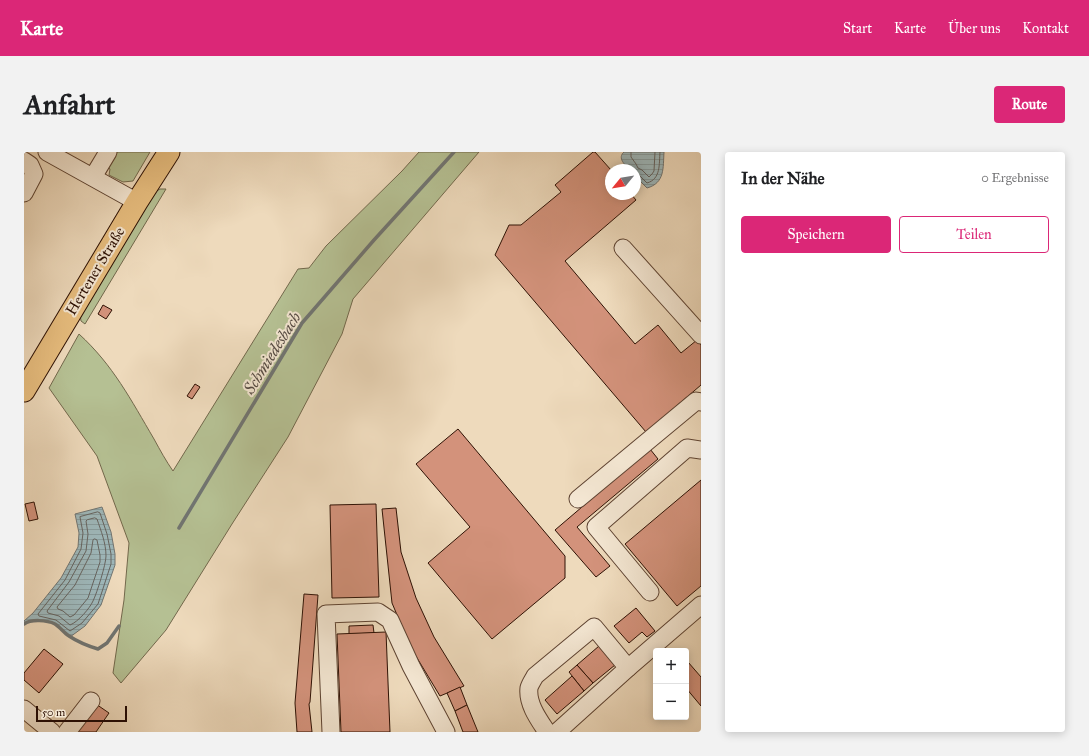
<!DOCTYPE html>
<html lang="de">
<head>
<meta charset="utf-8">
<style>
  :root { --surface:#fff; --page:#f2f2f2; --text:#202124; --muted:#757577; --line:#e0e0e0; --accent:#db2777 }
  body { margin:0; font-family:"IM FELL Great Primer",serif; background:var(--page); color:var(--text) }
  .controls { position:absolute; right:12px; bottom:12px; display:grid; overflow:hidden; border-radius:4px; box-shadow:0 2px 10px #0003 }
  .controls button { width:36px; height:36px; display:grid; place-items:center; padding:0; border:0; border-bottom:1px solid var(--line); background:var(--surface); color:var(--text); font:20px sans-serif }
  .compass { position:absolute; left:581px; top:12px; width:36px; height:36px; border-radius:50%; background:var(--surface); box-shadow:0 2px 10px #0003; rotate:240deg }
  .scale { position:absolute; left:12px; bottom:10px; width:91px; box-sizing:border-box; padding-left:4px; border:2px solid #2e1104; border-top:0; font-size:11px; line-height:14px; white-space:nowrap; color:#2e1104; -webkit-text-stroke:3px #f4e7d3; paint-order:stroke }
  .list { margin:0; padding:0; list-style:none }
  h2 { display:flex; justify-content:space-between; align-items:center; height:52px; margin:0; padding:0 16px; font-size:17px }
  h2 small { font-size:13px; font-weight:400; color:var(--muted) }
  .actions { display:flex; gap:8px; padding:12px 16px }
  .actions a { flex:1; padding:9px 0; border:1px solid var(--accent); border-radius:4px; text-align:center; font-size:14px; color:var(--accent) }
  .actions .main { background:var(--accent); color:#fff }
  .map { position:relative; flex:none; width:677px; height:580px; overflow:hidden; border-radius:4px }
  header { display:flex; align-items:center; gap:24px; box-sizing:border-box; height:56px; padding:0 20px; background:var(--accent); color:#fff }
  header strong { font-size:19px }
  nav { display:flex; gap:22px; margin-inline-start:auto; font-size:14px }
  .intro { display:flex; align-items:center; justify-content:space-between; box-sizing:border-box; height:96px; padding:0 24px }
  h1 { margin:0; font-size:28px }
  .button { padding:10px 18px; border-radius:4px; background:var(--accent); color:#fff; font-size:14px; font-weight:700 }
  main { display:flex; gap:24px; padding:0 24px }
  aside { flex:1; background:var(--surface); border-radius:4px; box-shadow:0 2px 10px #0003 }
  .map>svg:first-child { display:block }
  .green { fill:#b5c093; stroke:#72684c }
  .water { fill:url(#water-rules); stroke:#717572 }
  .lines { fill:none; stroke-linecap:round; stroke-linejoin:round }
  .shore { stroke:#666460; stroke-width:1 }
  .stream { stroke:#717572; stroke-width:3.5 }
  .building { fill:#d3927b; stroke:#2e1104 }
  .minor-casing { stroke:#5e4332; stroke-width:19 }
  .major-casing { stroke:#2e1104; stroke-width:23 }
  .minor { stroke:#f4e7d3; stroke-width:17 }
  .major { stroke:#e7bd7e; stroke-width:21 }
  .labels { text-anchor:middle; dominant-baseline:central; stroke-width:4; stroke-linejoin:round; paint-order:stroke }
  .street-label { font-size:15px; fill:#2e1104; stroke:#f4e7d3 }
  .water-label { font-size:16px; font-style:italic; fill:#554b44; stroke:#f4e7d3 }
</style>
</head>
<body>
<header>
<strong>Karte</strong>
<nav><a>Start</a><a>Karte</a><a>Über uns</a><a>Kontakt</a></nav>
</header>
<div class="intro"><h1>Anfahrt</h1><a class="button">Route</a></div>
<main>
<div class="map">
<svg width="677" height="580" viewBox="0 0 677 580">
  <defs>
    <pattern id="water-rules" width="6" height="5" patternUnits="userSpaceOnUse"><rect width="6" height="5" fill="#9eb8bb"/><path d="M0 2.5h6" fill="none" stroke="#889d9f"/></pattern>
  </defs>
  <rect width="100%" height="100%" fill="#eedabc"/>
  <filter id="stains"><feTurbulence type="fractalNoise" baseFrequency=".005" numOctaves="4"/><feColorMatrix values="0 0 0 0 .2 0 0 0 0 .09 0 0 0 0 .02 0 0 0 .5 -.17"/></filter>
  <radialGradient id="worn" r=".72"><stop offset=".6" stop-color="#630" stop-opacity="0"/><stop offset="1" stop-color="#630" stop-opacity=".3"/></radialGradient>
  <g class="green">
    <path d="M91,0H126L109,29L99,30L85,23L86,17L82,14Z"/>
    <path d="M395,0H455L329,147L318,182L264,285L208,372L142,478L97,531L89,521L100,448L105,391L73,304L25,236L55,182C89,213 107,248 130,287C136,298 142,309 149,319L274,117L285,116L302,94L378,19Z"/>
    <path d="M136,37H142L61,172L57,169L56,162L126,43Z"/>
  </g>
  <g class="water">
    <path d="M600,0H640C639,16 641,31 623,36L611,24V18H606C601,13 593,6 600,0Z"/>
    <path d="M78,355L87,380L91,402V413L77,453L61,474L46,485C41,481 36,475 31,472C23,468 7,467 0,472V469L9,461L37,426L54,395L55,381L51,362Z"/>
  </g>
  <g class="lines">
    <g class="shore">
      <path d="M607,0V5L612,12L614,16L618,18L625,25L628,22L630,19L631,0"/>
      <path d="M611,22L615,23L623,31C637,27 635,12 636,0"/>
      <path d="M74,360L76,361L83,382L87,402V412L74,452L58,471L46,479L32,468L15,464L14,462L41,428L57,397L59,381L56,365Z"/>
      <path d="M71,366L73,367C77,379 82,391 82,404C82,412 73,441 69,449C66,456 54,470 46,473L35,464L24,461L23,459L45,430L62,399L64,382L62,369L63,368Z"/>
      <path d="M71,387L73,388L76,403V410L64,446L50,463L46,465L39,459L34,457L33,455L51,433L67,401L69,388Z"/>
    </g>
    <g class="stream">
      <path d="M155,376L278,171L350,88L430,0"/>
      <path d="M0,472C7,467 23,468 31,472C36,475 40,481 45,484C54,490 64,494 74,497L83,491L95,474"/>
    </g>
  </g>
  <g class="building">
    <path d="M569,0H571L587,18V42H607L612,48L541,109L611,192L634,173L657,201L673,188L677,193V233L622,280L471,103L485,73H497L537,40L531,33Z"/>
    <path d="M79,153L88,158L82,167L74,162Z"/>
    <path d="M171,232L176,235L168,247L163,244Z"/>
    <path d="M434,277L541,404V426L468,487L404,411L446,375L392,312Z"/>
    <path d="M626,297L634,307L553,375L586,414L572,425L531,378Z"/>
    <path d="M677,328V434L653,454L601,392Z"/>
    <path d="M10,350L14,367L5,369L1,352Z"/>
    <path d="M352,352L355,445L308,446L306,353Z"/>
    <path d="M372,356L377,400L392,446L410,485L440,534L416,544L387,496L368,451L358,357Z"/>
    <path d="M280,442L294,443L286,550L285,552L288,580H273L271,551Z"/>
    <path d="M612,456L631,479L623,485L618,480L605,491L590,474Z"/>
    <path d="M349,473L350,481L325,482V474Z"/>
    <path d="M362,480L366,580H317L313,482Z"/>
    <path d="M575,494L591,513L569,531L553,513Z"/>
    <path d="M20,497L39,512L15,541L0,528V521Z"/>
    <path d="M664,510L677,525V554L662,536V511Z"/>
    <path d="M553,513L569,531L560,539L545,520Z"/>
    <path d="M548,524L560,539L533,562L521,548Z"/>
    <path d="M436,535L443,553L431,559L423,541Z"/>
    <path d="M69,550L85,561L72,580H54L51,578Z"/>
    <path d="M443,553L454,580H439L431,559Z"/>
  </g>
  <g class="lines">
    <g class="minor-casing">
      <g id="minor">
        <path d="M23,0L113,50"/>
        <path d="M0,9L6,13L10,22L0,41"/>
        <path d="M69,25L84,0"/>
        <path d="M599,96L677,183"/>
        <path d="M554,347L672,249L677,250"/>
        <path d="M626,440L572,375L663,296L677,298"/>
        <path d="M0,557L28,580"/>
        <path d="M43,580L67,549"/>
        <path d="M307,580L302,462L354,460L366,468L387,514L422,580"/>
        <path d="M523,580C515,568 503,552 505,536C506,532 509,528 511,524L570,475L604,516"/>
        <path d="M533,580L604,516L677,453"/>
      </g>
    </g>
    <g class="major-casing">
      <path id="major" d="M0,239L113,50L145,0"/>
    </g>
    <use href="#minor" class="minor"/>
    <use href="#major" class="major"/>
  </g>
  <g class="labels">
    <g class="street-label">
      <text transform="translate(71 119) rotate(-59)">Hertener Straße</text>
    </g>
    <g class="water-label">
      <text transform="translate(248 201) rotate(-58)">Schmiedesbach</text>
    </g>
  </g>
  <rect width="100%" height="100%" filter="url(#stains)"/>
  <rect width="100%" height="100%" fill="url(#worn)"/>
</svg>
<div class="controls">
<button>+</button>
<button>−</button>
</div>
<svg class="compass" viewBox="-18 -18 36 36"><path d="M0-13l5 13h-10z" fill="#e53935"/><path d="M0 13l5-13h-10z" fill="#757577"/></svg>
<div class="scale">50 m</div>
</div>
<aside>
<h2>In der Nähe<small>0 Ergebnisse</small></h2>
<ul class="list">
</ul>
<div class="actions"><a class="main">Speichern</a><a>Teilen</a></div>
</aside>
</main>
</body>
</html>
